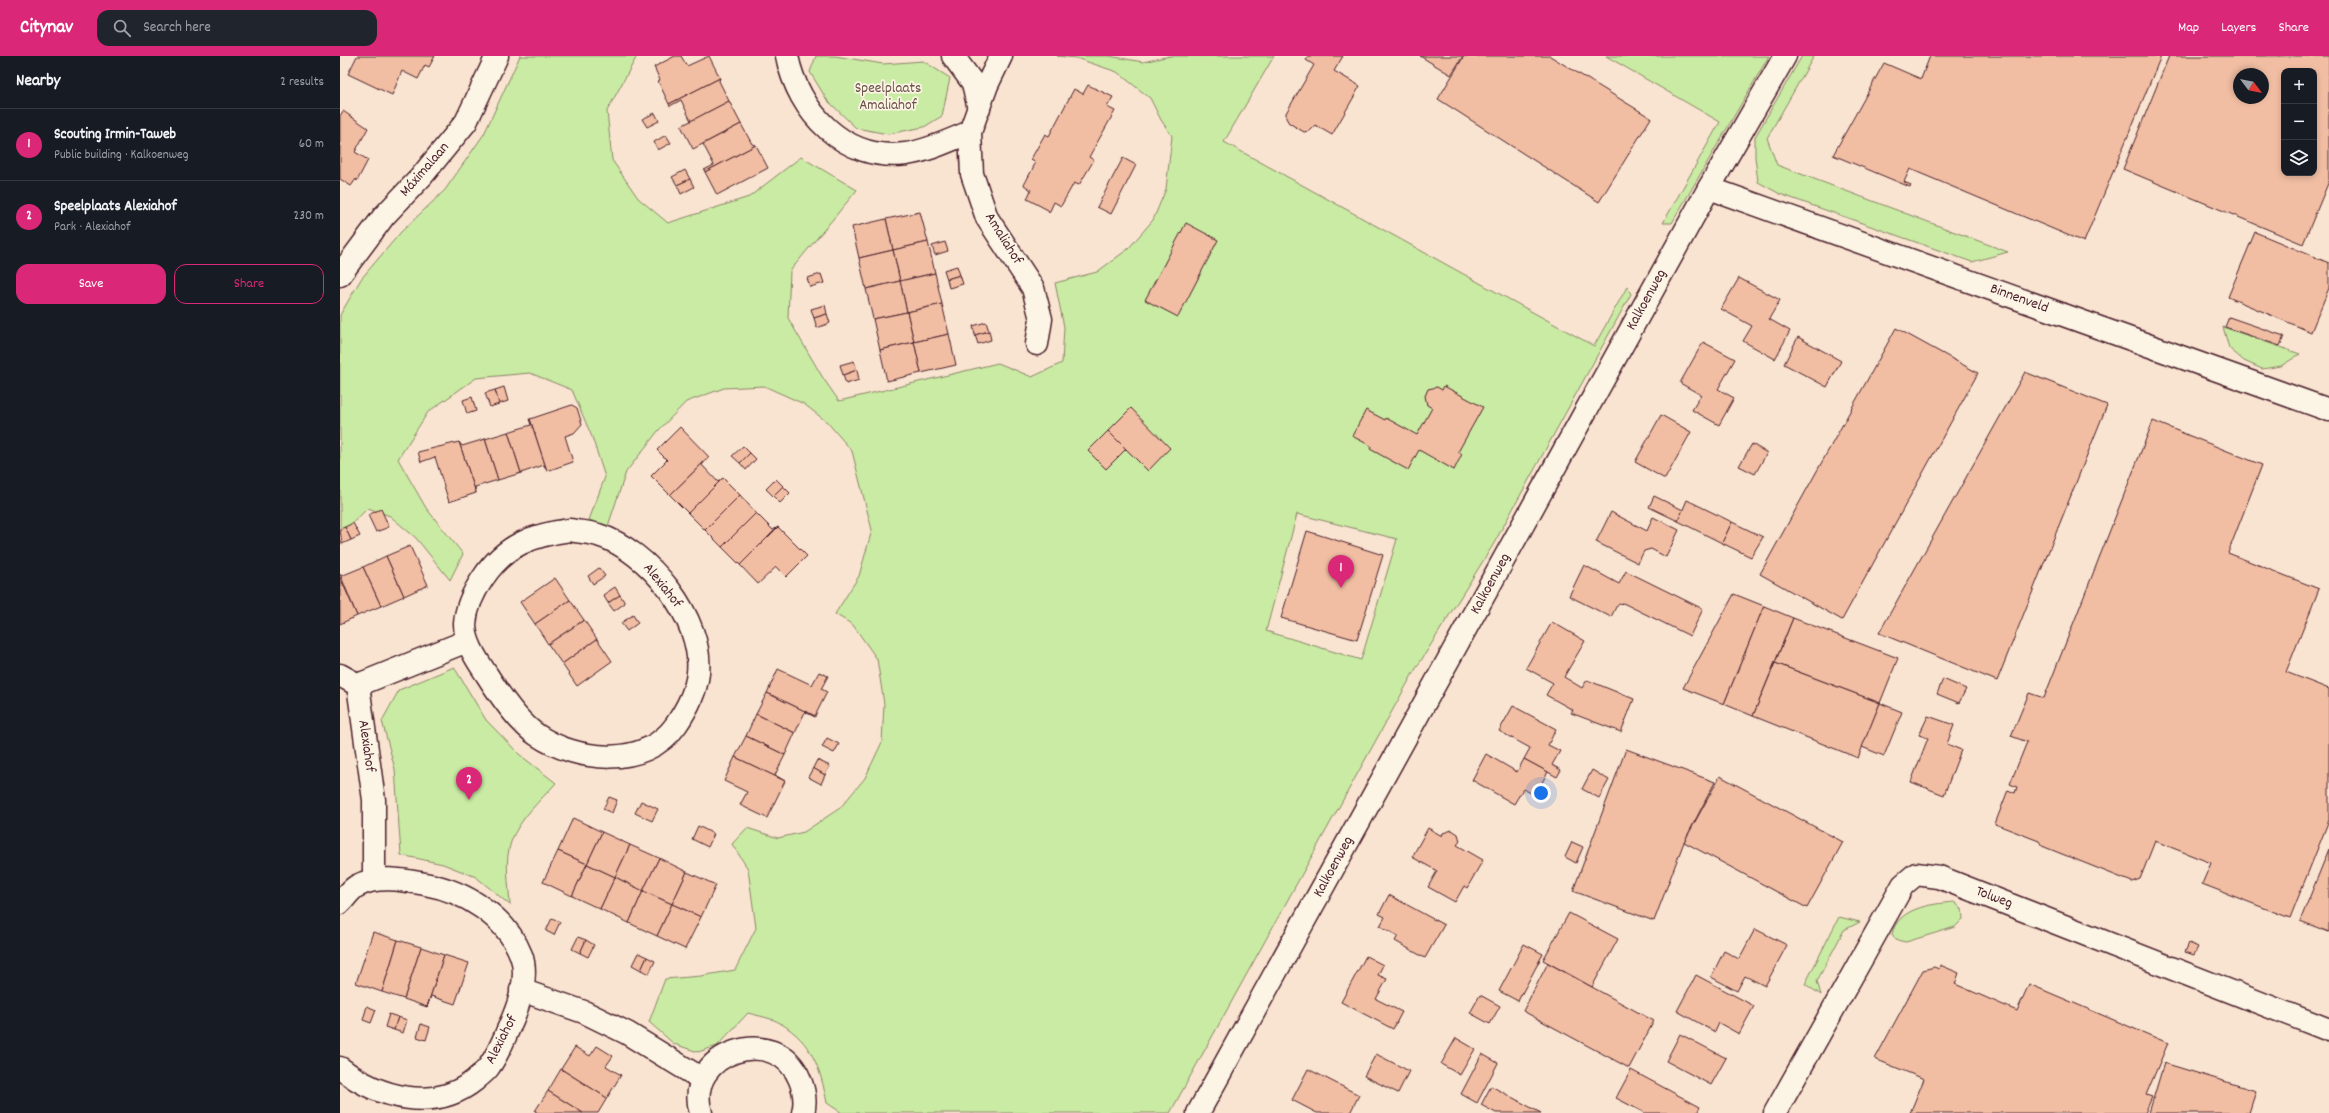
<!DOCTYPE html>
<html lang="en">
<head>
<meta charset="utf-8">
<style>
  :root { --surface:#171b24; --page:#20242c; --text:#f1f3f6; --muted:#9ea1a6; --line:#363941; --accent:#db2777 }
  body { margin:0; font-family:Dekko,sans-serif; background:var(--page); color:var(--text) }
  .controls { position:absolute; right:12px; top:12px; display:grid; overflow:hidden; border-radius:8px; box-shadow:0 2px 6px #0003 }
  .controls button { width:36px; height:36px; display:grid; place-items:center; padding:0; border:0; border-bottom:1px solid var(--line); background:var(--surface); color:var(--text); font:20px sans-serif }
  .compass { position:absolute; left:1893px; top:12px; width:36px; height:36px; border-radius:50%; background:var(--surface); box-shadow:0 2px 6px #0003; rotate:122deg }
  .you { position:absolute; left:1201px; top:737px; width:14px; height:14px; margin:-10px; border:3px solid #fff; border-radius:50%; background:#1a73e8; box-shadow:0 0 0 6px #1a73e833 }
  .badge { display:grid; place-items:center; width:26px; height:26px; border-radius:50%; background:var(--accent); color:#fff; font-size:13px; font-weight:700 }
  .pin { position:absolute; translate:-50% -33px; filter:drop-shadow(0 1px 2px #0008) }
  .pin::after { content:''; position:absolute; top:21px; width:14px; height:12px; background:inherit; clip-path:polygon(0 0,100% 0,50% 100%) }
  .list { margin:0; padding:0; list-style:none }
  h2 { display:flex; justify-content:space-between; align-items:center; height:52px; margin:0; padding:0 16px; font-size:17px }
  h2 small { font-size:13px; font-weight:400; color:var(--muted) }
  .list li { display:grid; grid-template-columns:26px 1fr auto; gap:12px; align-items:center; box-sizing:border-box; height:72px; padding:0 16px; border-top:1px solid var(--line) }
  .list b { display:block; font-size:15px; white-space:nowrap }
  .list p { margin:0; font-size:13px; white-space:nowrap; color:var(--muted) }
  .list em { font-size:13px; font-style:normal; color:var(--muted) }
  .actions { display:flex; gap:8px; padding:12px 16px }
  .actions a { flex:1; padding:9px 0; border:1px solid var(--accent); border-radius:12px; text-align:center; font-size:14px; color:var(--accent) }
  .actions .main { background:var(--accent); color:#fff }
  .icon { flex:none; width:22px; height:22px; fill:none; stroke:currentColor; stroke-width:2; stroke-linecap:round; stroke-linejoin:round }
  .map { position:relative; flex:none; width:1989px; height:1057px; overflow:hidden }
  header { display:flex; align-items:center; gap:24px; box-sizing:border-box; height:56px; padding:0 20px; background:var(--accent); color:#fff }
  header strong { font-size:19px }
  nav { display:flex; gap:22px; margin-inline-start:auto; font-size:14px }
  .search { width:280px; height:36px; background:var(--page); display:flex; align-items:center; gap:10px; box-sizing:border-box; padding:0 14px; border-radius:12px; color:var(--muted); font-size:15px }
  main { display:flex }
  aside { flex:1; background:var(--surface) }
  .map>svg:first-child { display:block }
  .green { fill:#c9eba3; stroke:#8a8567; fill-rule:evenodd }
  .building { fill:#f1bea3; stroke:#4a1f2b; fill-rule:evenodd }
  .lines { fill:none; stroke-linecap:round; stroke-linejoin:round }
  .minor-casing { stroke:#4a1f2b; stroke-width:25 }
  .minor { stroke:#fcf5e5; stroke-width:22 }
  .labels { text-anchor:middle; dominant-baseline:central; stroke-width:3.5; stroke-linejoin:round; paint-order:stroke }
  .park-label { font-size:15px; fill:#6a5249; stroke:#fcf5e5 }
  .street-label { font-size:15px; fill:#4a1f2b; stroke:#fcf5e5 }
</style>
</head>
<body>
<header>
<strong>Citynav</strong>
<div class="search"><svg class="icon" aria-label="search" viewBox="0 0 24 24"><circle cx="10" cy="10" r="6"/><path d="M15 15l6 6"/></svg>Search here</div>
<nav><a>Map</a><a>Layers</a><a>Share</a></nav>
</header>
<main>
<aside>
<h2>Nearby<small>2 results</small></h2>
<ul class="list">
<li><span class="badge">1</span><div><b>Scouting Irmin-Taweb</b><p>Public building · Kalkoenweg</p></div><em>60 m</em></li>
<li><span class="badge">2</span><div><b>Speelplaats Alexiahof</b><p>Park · Alexiahof</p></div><em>230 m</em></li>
</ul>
<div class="actions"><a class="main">Save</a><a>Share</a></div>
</aside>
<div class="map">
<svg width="1989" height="1057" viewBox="0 0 1989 1057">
  <rect width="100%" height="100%" fill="#f9e4d1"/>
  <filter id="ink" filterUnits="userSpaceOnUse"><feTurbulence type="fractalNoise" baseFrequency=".025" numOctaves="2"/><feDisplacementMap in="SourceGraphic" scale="8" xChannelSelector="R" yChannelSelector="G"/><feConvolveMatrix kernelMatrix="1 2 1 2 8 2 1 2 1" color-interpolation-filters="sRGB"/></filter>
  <g filter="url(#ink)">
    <g class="green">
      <path d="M180,0H297L267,55L272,104L298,142L328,167L409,141L461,101L517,134L450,215L448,262L483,322L499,345L658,307L692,321L722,307L724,271L715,227L757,216L788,193L813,164L826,133L832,80L821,64L810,42L777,16L736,2L717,0H769L803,6L830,0H934L884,86L1254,290L1287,231L1291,238L1153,489L1072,619L830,1057H502L487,1047C480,1012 473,987 440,967C432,962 418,960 408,957L377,990L358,996L334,988L309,966L325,923L361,920L395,914L416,872L408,813L392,788L407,772L438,782L464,776L500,752L525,722L542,686L544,648L537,603L513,569L495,558L519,520L532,474L512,395L487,366L464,348L424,330L384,332L346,346L318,375L286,416L268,470L249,464L265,421L252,381L232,334L190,317L136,322L88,356L58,403L86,452L123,498L110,524L76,482L50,460L28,452L0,479V259L21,223L61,176L105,134L144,78ZM957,458L1057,483L1021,604L926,575Z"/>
      <path d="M476,0H495L543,8L583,5L610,22L602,60L584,71L548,78L516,72L487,44L470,16Z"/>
      <path d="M1266,0H1429L1332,167H1323L1380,66Z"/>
      <path d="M1462,0H1474L1427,82L1437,109L1668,196L1632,206L1440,138L1418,126L1415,101V81Z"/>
      <path d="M1883,271L1960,298L1941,310L1922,313L1904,305L1889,292Z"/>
      <path d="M114,611L146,664L180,699L216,727C200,745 179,763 171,786C164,805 169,829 170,849L136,821L103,808L61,799L55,713L42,665L59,634Z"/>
      <path d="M1614,846L1622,853L1623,863L1615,871L1566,886L1556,884L1552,878C1558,852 1590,848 1614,846Z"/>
      <path d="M1499,861L1520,866L1504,874L1477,925L1481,939L1465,928Z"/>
    </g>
    <g class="building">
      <path d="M17,0H95L89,11L85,9L78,23L62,15L52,39L8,18Z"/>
      <path d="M335,0H341L347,10L369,0L380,22L329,48L318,25L320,24L314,11Z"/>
      <path d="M968,0H1003L994,15L1020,30L992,79L975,69L969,75L964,76L949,67L946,62V57L974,9L966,4Z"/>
      <path d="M1080,0H1123L1111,19Z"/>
      <path d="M1124,0H1210L1311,62L1259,146L1098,43Z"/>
      <path d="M1590,0H1821L1744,186L1570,113L1564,126L1571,129L1570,131L1493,99L1544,7L1581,23Z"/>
      <path d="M1829,0H1989V125L1963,188L1783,113ZM1944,15H1974V117H1944ZM1899,18H1923V42H1899Z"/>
      <path d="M380,22L379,25L389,45L351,65L341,44L330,50L329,48Z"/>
      <path d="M748,29L773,41L767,51L775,55L749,101L754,104L739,129L734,127L721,150L714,146L709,157L708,154L687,143L691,134L684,129L696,106L691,103L705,78L709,80L734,33L743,38Z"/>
      <path d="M389,45L401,68L353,93L341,70Z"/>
      <path d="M3,55L28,72L15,96L28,104L17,125L16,123L11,130L0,123V60Z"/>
      <path d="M315,57L319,65L307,71L302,63Z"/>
      <path d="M401,68L412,88L416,89L365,116L364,114L374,109L363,88Z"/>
      <path d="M326,79L331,87L318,94L314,86Z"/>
      <path d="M416,89L428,112L377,139L365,116Z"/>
      <path d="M783,102L796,109L771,158L757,151Z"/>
      <path d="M345,114L350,123L337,129L332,121Z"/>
      <path d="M350,123L354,131L341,138L337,129Z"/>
      <path d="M580,156L588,186L553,194L546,163Z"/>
      <path d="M546,163L553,194L519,202L512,171Z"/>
      <path d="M846,167L878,184L838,261L805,244Z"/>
      <path d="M1915,176L1989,207V232L1971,276L1888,241Z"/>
      <path d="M588,186L595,217L560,225L553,194Z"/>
      <path d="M605,186L608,195L595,199L592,190Z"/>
      <path d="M553,194L560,225L526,233L519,202Z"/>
      <path d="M617,210L620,219L607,223L604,214Z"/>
      <path d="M595,217L602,248L567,256L560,225Z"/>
      <path d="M481,218L484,227L470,231L467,222Z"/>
      <path d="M620,219L623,228L609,232L607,223Z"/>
      <path d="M1399,222L1440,244L1429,263L1450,275L1435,303L1403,285L1412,270L1381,253Z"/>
      <path d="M560,225L567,256L533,263L526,233Z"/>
      <path d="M602,248L609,278L574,286L567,256Z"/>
      <path d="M485,249L487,258L474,262L471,253Z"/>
      <path d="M567,256L574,286L540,294L533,263Z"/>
      <path d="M487,258L490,267L477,272L474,262Z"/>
      <path d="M1889,261L1944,280L1940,290L1885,271Z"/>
      <path d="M646,266L649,275L635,279L633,270Z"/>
      <path d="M1556,272L1638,317L1502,564L1420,518Z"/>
      <path d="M649,275L651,284L638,288L635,279Z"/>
      <path d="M609,278L616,309L581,317L574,286Z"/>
      <path d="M1458,281L1501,305L1487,331L1444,308Z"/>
      <path d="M574,286L581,317L547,325L540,294Z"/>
      <path d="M1363,286L1395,303L1378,333L1394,342L1379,369L1352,354L1361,339L1340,327Z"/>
      <path d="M514,305L517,314L503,319L500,309Z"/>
      <path d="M517,314L519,324L506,328L503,319Z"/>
      <path d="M1685,316L1767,349L1657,625L1539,577Z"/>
      <path d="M1104,330L1143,351L1118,396L1122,398L1114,414L1079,394L1068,414L1030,393L1031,390L1012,380L1026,354L1045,364L1046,362L1077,379L1092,352L1087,349L1085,340L1088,333L1097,331L1102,334Z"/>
      <path d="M164,331L168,345L159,348L155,334Z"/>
      <path d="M155,334L159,348L150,351L145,337Z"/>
      <path d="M132,341L136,355L127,358L123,344Z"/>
      <path d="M232,349L237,352L242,368L234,377L225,380L233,406L207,415L190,363Z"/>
      <path d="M791,352L830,392L808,415L768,375Z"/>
      <path d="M1321,359L1351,376L1325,423L1295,406Z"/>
      <path d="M189,363H190L207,415L204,409L181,417L168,376L191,369Z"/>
      <path d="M1813,365L1922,409L1888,497L1979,533L1946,616L1989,633V764L1950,862L1862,828L1871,807L1815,785L1800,823L1792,826L1702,790L1699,785L1655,768L1668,734L1675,737L1677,731L1670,728L1687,686L1671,680L1689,637L1704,642Z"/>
      <path d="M340,371L369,401L330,439L311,420L327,404L317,394Z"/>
      <path d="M768,375L786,393L766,413L748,395Z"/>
      <path d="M168,376L181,417L158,424L145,383Z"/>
      <path d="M145,383L158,424L135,431L136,437L119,386L122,390Z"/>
      <path d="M119,386L136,437L109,446L95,401L81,406L78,396Z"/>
      <path d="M1412,388L1427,397L1415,418L1399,410Z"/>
      <path d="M403,390L410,397L400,407L392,400Z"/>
      <path d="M410,397L416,403L406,414L400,407Z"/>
      <path d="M369,401L362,409L378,426L383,422L348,457L330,439Z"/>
      <path d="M383,422L400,439L365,474L348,457Z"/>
      <path d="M436,423L443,430L433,440L426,433Z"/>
      <path d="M443,430L450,437L440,447L433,440Z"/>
      <path d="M400,439L416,457L382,491L365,474Z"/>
      <path d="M1314,440L1343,454L1338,465L1309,451Z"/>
      <path d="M1347,444L1392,466L1382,487L1338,465Z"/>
      <path d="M41,453L49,471L36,476L28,459Z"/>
      <path d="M1271,456L1307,475L1313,461L1339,474L1326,501L1311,493L1304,495L1298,507L1256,486Z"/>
      <path d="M416,457L433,474L438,471L400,509L382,491Z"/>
      <path d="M1392,466L1423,481L1411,501L1382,487Z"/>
      <path d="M13,467L20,480L11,484L5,471Z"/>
      <path d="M5,471L11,484L2,488L0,473Z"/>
      <path d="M438,471L467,500L446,521L436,511L418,528L400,509Z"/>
      <path d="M967,475L1043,499L1017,584L941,562Z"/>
      <path d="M70,490L88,529L64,540L46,500Z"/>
      <path d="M46,500L64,540L41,550L23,511Z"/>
      <path d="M1244,509L1279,528L1286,515L1363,553L1350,580L1283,547L1277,549L1271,561L1229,540Z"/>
      <path d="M23,511L41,550L17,560L0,518L1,520Z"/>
      <path d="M259,512L265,520L253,528L248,520Z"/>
      <path d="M0,521L17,560L0,568Z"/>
      <path d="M215,522L230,544L195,568L180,546Z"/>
      <path d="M275,531L280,539L268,547L263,539Z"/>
      <path d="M1394,538L1424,550L1384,648L1343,632Z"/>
      <path d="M280,539L285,547L274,555L268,547Z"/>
      <path d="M230,544L244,564L208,588L195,568Z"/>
      <path d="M1424,550L1453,562L1413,660L1384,648Z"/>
      <path d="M293,559L298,567L287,575L281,567Z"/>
      <path d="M1453,562L1558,602L1540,647L1435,607Z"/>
      <path d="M244,564L257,583L222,608L208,588Z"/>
      <path d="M1212,566L1245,585L1224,621L1242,632L1247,624L1294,643L1281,676L1231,657L1233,654L1206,639L1213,627L1186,612Z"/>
      <path d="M257,583L272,605L237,630L222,608Z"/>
      <path d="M1435,607L1540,647L1518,702L1413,660Z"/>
      <path d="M438,613L472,629L479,616L488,620L481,633L487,636L475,660L427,637Z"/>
      <path d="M1603,623L1626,633L1619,647L1597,638Z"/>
      <path d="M427,637L475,660V661L465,656L455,677L416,658Z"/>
      <path d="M1540,647L1562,656L1544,700L1522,691Z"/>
      <path d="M1173,650L1216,673L1208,689L1220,695L1212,709L1221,714L1217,721L1184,703L1190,692L1159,675Z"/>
      <path d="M416,658L455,677L445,699L406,680Z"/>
      <path d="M1588,660L1614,669L1607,688L1621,694L1604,739L1571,726L1588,682L1579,679Z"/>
      <path d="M406,680L445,699L435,719L445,725L395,701Z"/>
      <path d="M487,682L499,688L494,697L482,691Z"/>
      <path d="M1286,693L1375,726L1344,786L1314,865L1233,835Z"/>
      <path d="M1146,698L1177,716L1184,703L1208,716L1195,739L1183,733L1174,748L1132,724Z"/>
      <path d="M395,701L445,725L427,762L400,749L407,736L384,725Z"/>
      <path d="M477,704L490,710L485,719L473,712Z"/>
      <path d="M473,712L485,719L481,728L468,721Z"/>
      <path d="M1252,714L1269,724L1259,742L1242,733Z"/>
      <path d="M1380,720L1503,786L1467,852L1344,786Z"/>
      <path d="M269,741L277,744L272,757L263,753Z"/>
      <path d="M301,745L318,753L312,765L295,757Z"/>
      <path d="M233,762L262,776L247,808L218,795Z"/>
      <path d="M358,770L374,778L368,791L352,783Z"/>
      <path d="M1088,772L1102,780L1103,777L1112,774L1118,778L1120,785L1117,789L1143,804L1127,832L1124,830L1115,846L1088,831L1097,815L1072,801Z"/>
      <path d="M262,776L290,789L275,821L247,808Z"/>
      <path d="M1232,786L1243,791L1236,807L1225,801Z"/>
      <path d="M290,789L319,802L303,835L275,821Z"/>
      <path d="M1989,793V876L1960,865Z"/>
      <path d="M218,795L247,808L232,840L203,826Z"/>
      <path d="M319,802L347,816L332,848L303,835Z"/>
      <path d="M247,808L275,821L260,853L232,840Z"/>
      <path d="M347,816L376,829L361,861L332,848Z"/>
      <path d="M275,821L303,835L289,867L260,853Z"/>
      <path d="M303,835L332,848L317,880L289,867Z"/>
      <path d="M1049,839L1104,869L1085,902L1055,885L1058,880L1040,870L1045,861L1039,858Z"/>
      <path d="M332,848L361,861L345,893L317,880Z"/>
      <path d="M1229,857L1278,883L1252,931L1203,904Z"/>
      <path d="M212,862L220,866L214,879L206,875Z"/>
      <path d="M1415,873L1447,889L1425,930L1405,920L1397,935L1371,921L1384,895L1399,903Z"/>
      <path d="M33,876L58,884L42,936L16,927Z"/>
      <path d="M238,881L246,884L240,897L232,893Z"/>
      <path d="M58,884L81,891L64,943L42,936Z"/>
      <path d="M246,884L254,889L248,901L240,897Z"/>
      <path d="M1849,887L1858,891L1854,899L1845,896Z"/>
      <path d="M1184,888L1203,898L1178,945L1159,935Z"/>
      <path d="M81,891L104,899L87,951L64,943Z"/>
      <path d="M298,897L307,901L301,914L292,909Z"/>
      <path d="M104,899L129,907L115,948L91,940L87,951Z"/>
      <path d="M1026,900L1043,909L1038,919L1047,923L1036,943L1062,956L1053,973L1001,946Z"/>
      <path d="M307,901L315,905L309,918L301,914Z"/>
      <path d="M1208,907L1314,965L1289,1012L1183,955Z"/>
      <path d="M1600,909L1619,917L1615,928L1677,955L1689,928L1828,987L1806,1039L1812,1041L1805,1057H1570L1584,1023L1535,1003L1583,914L1594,911L1599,913Z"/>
      <path d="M1356,919L1414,950L1399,978L1379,967L1375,976L1337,955Z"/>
      <path d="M1140,939L1160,950L1150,968L1130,957Z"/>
      <path d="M27,950L36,954L31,967L23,964Z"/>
      <path d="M49,958L58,961L54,974L45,971Z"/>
      <path d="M58,961L67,964L63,977L54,974Z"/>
      <path d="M81,968L90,971L86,984L77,981Z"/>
      <path d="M1340,978L1386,1002L1371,1029L1326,1005Z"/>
      <path d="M1116,982L1135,993L1120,1019L1101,1008Z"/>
      <path d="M257,990L273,1000L266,1010L281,1019L267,1042L221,1013L235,991L250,1000Z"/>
      <path d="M1036,998L1069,1015L1058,1037L1024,1020Z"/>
      <path d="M1142,998L1158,1007L1137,1047L1121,1038Z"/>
      <path d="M1824,1007L1916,1035L1909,1057H1809Z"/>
      <path d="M221,1013L267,1042L258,1057H243L208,1035Z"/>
      <path d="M968,1013L1019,1039L1010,1057H977L952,1044Z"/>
      <path d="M1291,1014L1360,1051L1357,1057H1305L1276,1042Z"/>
      <path d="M1151,1030L1201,1057H1156L1141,1049Z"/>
      <path d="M208,1035L243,1057H198L195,1055Z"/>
    </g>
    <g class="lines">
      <g class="minor-casing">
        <g id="minor">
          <path d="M447,0C458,56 505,106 566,98C588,95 610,84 630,76L632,118L647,162L693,232L701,263L697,288"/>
          <path d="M613,0L633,27L639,53"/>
          <path d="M630,76L647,29L661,0"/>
          <path d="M1369,132L1989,354"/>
          <path d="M0,219L44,160L81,121L126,66L157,0"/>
          <path d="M230,474C239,476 249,476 258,479C308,494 364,563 358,617C356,636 347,653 336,669C305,713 237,706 197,679C179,667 159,638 147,619C137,604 125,587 125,568C126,552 134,535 143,522C165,489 192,479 230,474Z"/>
          <path d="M0,619L18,629L127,585"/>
          <path d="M18,629L34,744V823"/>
          <path d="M0,847C5,842 11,833 17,830C37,819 63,824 85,828C124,835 166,860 181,899C189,920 179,949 170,969C164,983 158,999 148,1012C145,1016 139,1020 135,1024C94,1057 39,1042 0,1012"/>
          <path d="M181,934L244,956L287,977L362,1023"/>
          <path d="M361,1057C342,997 437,965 460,1024C464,1034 466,1046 463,1057"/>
          <path d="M858,1057L1369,132L1445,0"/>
          <path d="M1435,1057L1563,829L1576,818L1599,821L1989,974"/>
        </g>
      </g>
      <use href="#minor" class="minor"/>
    </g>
  </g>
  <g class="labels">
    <g class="park-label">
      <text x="548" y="33">Speelplaats<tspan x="548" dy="17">Amaliahof</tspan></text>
    </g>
    <g class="street-label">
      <text transform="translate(85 114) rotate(-49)">Máximalaan</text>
      <text transform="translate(663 183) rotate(58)">Amaliahof</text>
      <text transform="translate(1679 243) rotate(20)">Binnenveld</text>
      <text transform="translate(1307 244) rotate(-61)">Kalkoenweg</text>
      <text transform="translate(1151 528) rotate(-61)">Kalkoenweg</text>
      <text transform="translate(322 530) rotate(51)">Alexiahof</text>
      <text transform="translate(26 690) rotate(82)">Alexiahof</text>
      <text transform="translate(994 811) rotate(-61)">Kalkoenweg</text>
      <text transform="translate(1654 842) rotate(21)">Tolweg</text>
      <text transform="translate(162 984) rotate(-63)">Alexiahof</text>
    </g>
  </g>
</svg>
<div class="controls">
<button>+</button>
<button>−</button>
<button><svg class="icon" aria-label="layers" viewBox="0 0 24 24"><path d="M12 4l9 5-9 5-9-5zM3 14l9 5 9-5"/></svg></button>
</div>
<svg class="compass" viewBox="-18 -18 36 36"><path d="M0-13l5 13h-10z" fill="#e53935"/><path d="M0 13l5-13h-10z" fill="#9ea1a6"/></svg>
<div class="you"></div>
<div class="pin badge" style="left:1001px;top:532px">1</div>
<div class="pin badge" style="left:129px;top:744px">2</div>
</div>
</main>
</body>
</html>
